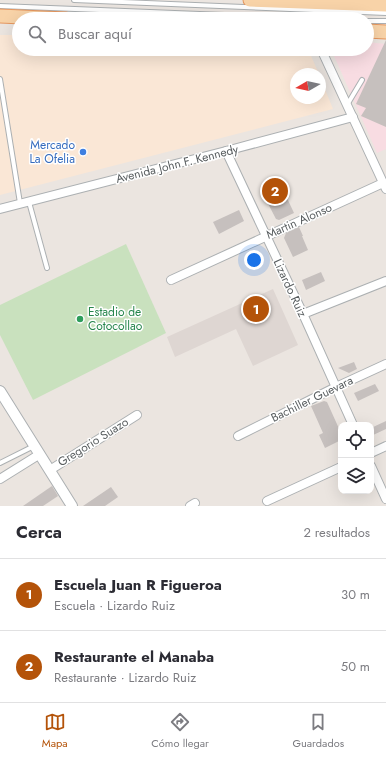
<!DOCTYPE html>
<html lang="es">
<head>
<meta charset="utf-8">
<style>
  :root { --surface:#fff; --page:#f2f2f3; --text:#2b2b33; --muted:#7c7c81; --line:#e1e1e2; --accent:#b45309 }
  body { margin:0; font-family:Jost,sans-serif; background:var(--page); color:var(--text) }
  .controls { position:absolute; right:12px; bottom:12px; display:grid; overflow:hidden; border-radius:8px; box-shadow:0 4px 16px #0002 }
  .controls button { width:36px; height:36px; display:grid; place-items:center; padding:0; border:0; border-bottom:1px solid var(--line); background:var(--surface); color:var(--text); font:20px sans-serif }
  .compass { position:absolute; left:290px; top:68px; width:36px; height:36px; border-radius:50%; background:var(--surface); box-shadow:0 4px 16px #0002; rotate:261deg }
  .you { position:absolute; left:254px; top:260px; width:14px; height:14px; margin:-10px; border:3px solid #fff; border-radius:50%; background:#1a73e8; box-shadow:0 0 0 6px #1a73e833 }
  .badge { display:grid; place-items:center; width:26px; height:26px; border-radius:50%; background:var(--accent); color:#fff; font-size:13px; font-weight:700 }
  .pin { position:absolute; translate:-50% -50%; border:2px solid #fff; box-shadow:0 1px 4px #0006 }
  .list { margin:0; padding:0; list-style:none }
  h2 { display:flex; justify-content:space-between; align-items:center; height:52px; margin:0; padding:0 16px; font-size:17px }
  h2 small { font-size:13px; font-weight:400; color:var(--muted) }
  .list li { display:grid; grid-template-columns:26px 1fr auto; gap:12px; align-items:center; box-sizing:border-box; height:72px; padding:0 16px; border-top:1px solid var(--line) }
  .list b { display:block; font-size:15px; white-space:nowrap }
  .list p { margin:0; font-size:13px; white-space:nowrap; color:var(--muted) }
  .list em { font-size:13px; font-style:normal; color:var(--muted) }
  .icon { flex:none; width:22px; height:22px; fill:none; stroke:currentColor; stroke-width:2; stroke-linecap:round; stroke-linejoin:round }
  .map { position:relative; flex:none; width:386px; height:506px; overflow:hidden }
  .search { position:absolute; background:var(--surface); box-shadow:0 4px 16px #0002; left:12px; right:12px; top:12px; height:44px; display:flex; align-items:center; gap:10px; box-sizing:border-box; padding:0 14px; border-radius:22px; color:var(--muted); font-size:15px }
  .sheet { height:196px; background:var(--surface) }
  nav { display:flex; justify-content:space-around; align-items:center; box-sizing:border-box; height:56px; border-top:1px solid var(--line); background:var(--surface); font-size:11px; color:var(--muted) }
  nav a { display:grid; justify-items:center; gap:2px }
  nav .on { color:var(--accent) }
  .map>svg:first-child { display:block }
  .commercial { fill:#fae7d6 }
  .education { fill:#ded6d2 }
  .medical { fill:#f8dce2 }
  .green { fill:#c9e1be }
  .building { fill:#c6c0be }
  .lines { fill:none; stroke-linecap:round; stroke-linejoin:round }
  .service-casing { stroke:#acb0b2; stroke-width:6 }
  .minor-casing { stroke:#acb0b2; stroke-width:10 }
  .tertiary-casing { stroke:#acb0b2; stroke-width:12 }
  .primary-casing { stroke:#e6975f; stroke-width:15 }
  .service { stroke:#fff; stroke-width:4 }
  .minor { stroke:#fff; stroke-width:8 }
  .tertiary { stroke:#fff; stroke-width:10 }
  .primary { stroke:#f8d3a8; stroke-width:13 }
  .shop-dot { fill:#3f7fe0; stroke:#fff; stroke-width:1.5 }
  .leisure-dot { fill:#2e9e5b; stroke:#fff; stroke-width:1.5 }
  .labels { text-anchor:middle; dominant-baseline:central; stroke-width:3; stroke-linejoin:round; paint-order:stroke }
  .shop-label { font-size:12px; fill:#366cbe; stroke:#fff; text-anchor:end }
  .street-label { font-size:12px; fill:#595e60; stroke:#fff }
  .leisure-label { font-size:12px; fill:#27864d; stroke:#fff; text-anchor:start }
</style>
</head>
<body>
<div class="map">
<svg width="386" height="506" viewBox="0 0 386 506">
  <rect width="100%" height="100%" fill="#ebe5e0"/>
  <path class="commercial" d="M0,35H19V49H308L319,74H296V98H320V77L333,109L0,195Z"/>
  <path class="education" d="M273,289L298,345L253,366L236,329L175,357L167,337Z"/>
  <path class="medical" d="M367,42L386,44V149L377,153L331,49H367Z"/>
  <path class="green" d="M126,244L166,333L33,400L0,335V305Z"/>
  <g class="building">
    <path d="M386,40V127L361,116L366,108L356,104Z"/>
    <path d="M279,181L294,213L279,220L276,219L263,194L268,191L266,188Z"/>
    <path d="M239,210L244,221L219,234L213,222Z"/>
    <path d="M299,227L303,236H302L308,250L293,257L284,238L286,233Z"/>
    <path d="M321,272L325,281L306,290L302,280Z"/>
    <path d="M354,362L357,369L349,373L338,368Z"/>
    <path d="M375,384L379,391L358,401L354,393Z"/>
    <path d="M324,401L327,402L341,433V440L325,448L319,435L323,433L311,406Z"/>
    <path d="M386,421V429L371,436V428Z"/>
    <path d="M52,486L58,496L43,506H23Z"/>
    <path d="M111,487L118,497L105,506H83Z"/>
  </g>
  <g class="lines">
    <g class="service-casing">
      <g id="service">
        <path d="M74,0L386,13"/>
        <path d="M0,6L327,19"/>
        <path d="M367,21H386"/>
        <path d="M0,79L20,203"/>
        <path d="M347,105L362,80"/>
        <path d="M29,202L47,268"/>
        <path d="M0,463L34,446"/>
      </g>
    </g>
    <g class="minor-casing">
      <g id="minor">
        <path d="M321,49L386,189"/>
        <path d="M226,151L303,314L353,425"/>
        <path d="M0,209L226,151L353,117"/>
        <path d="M171,280L383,183"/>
        <path d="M303,314L386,281"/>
        <path d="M238,436L336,387L386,364"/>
        <path d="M371,453L386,446"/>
        <path d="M371,466L386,499"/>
        <path d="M50,470L137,415"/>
        <path d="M0,479L40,454"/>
        <path d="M267,501L341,467"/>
        <path d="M190,506L195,503"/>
      </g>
    </g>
    <g class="tertiary-casing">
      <path id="tertiary" d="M0,391L72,506"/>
    </g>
    <g class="primary-casing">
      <g id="primary">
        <path d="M250,0L386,5"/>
        <path d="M0,16L66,19"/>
        <path d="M367,31L386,32"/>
      </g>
    </g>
    <use href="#service" class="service"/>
    <use href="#minor" class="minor"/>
    <use href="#tertiary" class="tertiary"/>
    <use href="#primary" class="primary"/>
  </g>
  <circle class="shop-dot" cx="83" cy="152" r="4"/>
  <circle class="leisure-dot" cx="80" cy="319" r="4"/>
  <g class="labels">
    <g class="shop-label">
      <text x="75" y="145">Mercado<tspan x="75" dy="14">La Ofelia</tspan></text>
    </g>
    <g class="street-label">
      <text transform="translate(177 164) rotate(-14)">Avenida John F. Kennedy</text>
      <text transform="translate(299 221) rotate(-24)">Martin Alonso</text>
      <text transform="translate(290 288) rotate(65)">Lizardo Ruiz</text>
      <text transform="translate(312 399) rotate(-26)">Bachiller Guevara</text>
      <text transform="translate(93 442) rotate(-32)">Gregorio Suazo</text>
    </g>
    <g class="leisure-label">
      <text x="88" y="312">Estadio de<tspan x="88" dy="14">Cotocollao</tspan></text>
    </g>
  </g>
</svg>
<div class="controls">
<button><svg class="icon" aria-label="locate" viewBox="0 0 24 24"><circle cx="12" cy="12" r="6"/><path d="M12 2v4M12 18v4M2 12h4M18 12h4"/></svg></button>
<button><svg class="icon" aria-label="layers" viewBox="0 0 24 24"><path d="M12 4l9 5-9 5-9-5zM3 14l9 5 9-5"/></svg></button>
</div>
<svg class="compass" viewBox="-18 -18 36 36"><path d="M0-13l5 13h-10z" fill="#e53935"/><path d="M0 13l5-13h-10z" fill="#7c7c81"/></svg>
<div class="you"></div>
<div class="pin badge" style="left:256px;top:309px">1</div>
<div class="pin badge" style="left:275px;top:191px">2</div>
<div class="search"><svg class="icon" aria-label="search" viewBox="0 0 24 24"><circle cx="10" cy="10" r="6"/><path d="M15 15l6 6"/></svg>Buscar aquí</div>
</div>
<section class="sheet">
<h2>Cerca<small>2 resultados</small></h2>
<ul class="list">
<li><span class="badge">1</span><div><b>Escuela Juan R Figueroa</b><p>Escuela · Lizardo Ruiz</p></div><em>30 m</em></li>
<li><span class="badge">2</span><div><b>Restaurante el Manaba</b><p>Restaurante · Lizardo Ruiz</p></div><em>50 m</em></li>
</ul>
</section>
<nav>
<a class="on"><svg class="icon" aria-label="map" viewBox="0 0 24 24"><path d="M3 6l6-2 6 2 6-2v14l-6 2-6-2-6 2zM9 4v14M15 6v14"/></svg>Mapa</a>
<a><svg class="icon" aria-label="directions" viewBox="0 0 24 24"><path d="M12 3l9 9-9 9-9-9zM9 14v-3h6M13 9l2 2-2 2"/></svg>Cómo llegar</a>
<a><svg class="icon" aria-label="saved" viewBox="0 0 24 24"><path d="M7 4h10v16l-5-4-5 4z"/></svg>Guardados</a>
</nav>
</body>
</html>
